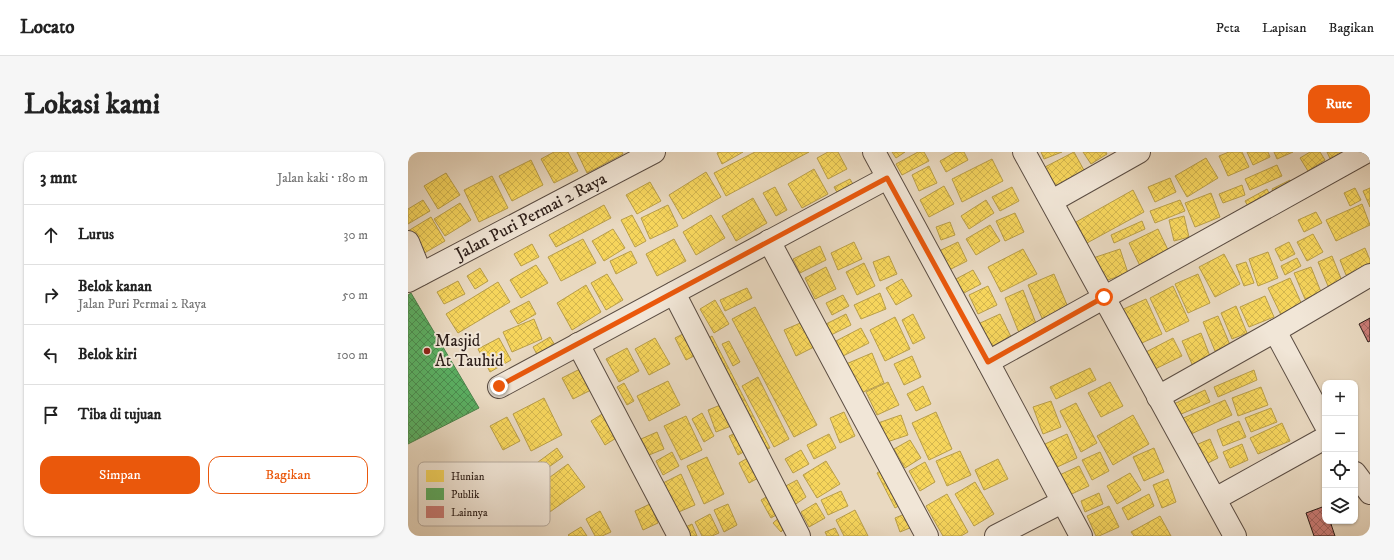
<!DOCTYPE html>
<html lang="id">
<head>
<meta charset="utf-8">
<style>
  :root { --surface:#fff; --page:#f6f6f6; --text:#222; --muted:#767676; --line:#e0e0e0; --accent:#ea580c }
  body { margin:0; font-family:"IM FELL DW Pica",serif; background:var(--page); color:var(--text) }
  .controls { position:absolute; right:12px; bottom:12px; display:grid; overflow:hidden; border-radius:8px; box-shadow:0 1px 3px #0004 }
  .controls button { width:36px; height:36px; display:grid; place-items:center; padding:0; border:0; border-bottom:1px solid var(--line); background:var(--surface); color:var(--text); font:20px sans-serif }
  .stop { position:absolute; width:12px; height:12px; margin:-9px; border:3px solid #ea580c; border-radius:50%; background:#fff }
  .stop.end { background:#ea580c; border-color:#fff; box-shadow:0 1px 4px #0008 }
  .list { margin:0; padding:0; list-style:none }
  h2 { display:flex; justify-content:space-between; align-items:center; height:52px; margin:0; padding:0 16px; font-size:17px }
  h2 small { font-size:13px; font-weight:400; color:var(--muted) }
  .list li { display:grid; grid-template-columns:26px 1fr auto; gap:12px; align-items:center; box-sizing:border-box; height:60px; padding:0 16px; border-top:1px solid var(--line) }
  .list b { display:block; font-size:15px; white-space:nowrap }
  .list p { margin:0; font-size:13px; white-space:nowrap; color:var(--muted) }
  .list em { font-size:13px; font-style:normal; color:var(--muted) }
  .actions { display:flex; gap:8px; padding:12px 16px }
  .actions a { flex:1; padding:9px 0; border:1px solid var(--accent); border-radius:12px; text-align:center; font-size:14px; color:var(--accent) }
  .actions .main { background:var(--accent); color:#fff }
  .icon { flex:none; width:22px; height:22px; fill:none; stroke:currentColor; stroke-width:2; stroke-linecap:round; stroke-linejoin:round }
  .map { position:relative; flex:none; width:962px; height:384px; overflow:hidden; border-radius:12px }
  header { display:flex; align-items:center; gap:24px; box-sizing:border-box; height:56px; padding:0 20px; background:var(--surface); border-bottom:1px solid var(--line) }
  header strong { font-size:19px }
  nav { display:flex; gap:22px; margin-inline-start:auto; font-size:14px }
  .intro { display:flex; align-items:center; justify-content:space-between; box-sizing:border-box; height:96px; padding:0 24px }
  h1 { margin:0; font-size:28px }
  .button { padding:10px 18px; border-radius:12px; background:var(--accent); color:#fff; font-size:14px; font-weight:700 }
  main { display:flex; gap:24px; padding:0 24px }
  aside { flex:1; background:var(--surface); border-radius:12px; box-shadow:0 1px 3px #0004 }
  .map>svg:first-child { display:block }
  .homes { fill:url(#homes-cross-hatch); stroke:#b99e48 }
  .public { fill:url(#public-cross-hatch); stroke:#4c834b }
  .building { fill:url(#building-cross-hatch); stroke:#2c1e19 }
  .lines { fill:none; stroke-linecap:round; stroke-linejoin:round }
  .minor-casing { stroke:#5b4d43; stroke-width:24 }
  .minor { stroke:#f1e6d7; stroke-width:22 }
  .route { stroke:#ea580c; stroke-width:5 }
  .poi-dot { fill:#8f2418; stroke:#f1e6d7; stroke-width:1.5 }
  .labels { text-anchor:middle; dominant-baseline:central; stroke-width:4; stroke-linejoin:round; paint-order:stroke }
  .street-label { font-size:17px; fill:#2c1e19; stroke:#f1e6d7 }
  .poi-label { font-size:17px; fill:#2c1e19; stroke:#f1e6d7; text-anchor:start }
  .key { fill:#f1e6d7; stroke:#b6aa9e; stroke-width:1 }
  .key-label { font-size:11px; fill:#2c1e19 }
</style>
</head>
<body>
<header>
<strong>Locato</strong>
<nav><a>Peta</a><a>Lapisan</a><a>Bagikan</a></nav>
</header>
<div class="intro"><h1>Lokasi kami</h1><a class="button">Rute</a></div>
<main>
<aside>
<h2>3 mnt<small>Jalan kaki · 180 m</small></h2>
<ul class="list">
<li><svg class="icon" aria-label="ahead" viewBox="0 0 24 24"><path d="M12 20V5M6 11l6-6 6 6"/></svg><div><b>Lurus</b></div><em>30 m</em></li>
<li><svg class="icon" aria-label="right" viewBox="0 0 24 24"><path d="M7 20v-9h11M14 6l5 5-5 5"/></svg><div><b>Belok kanan</b><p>Jalan Puri Permai 2 Raya</p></div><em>50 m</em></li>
<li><svg class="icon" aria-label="left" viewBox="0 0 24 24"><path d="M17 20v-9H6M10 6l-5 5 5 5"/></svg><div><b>Belok kiri</b></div><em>100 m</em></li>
<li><svg class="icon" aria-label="arrive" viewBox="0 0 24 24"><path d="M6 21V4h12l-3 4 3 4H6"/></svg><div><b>Tiba di tujuan</b></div></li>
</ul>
<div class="actions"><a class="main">Simpan</a><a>Bagikan</a></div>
</aside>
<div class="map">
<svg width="962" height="384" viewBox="0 0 962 384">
  <defs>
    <pattern id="homes-cross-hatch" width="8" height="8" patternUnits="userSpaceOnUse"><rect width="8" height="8" fill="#f6d55c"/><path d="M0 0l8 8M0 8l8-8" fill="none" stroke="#d3b64f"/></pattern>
    <pattern id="public-cross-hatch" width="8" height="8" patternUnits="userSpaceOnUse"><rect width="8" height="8" fill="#5aae61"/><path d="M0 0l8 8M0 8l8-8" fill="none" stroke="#4b8d4f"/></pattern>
    <pattern id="building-cross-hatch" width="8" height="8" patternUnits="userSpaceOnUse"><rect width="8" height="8" fill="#ca7c76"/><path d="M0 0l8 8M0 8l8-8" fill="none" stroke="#a46560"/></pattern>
  </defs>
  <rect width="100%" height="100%" fill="#e9d9c1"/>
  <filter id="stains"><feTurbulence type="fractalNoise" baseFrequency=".005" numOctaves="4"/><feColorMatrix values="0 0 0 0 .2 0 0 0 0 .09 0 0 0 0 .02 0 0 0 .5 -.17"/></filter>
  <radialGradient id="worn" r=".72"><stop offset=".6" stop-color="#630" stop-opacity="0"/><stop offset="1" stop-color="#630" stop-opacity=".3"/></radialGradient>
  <g class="homes">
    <path d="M146,0H160L170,19L146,31L133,7Z"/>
    <path d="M169,0H214L215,2L179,21Z"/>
    <path d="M311,0H335L314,12L309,1Z"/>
    <path d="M347,0H401L318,44L306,21Z"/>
    <path d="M420,0H430L439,17L420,27L409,6Z"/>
    <path d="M484,0H497L488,6Z"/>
    <path d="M510,0H516L521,9L494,23L488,12Z"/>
    <path d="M548,0H556L560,8L538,20L532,9Z"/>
    <path d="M633,0H654L636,7Z"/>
    <path d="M666,0L677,20L645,36L635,16Z"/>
    <path d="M675,0H698L699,2L683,12Z"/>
    <path d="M821,0H834L841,15L820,24L811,4Z"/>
    <path d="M839,0H860L862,5L845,13Z"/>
    <path d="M866,0H885L869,7Z"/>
    <path d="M902,0H912L917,8L900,19L892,6Z"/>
    <path d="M919,0H952L925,13Z"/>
    <path d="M798,6L810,26L779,45L767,24Z"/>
    <path d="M584,7L595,29L554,50L544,27Z"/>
    <path d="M123,8L135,33L104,49L91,24Z"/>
    <path d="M869,13L874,24L842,38L837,27Z"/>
    <path d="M521,14L529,31L511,39L504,23Z"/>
    <path d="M406,17L420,42L394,56L380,32Z"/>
    <path d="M298,20L313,45L275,67L261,43Z"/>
    <path d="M38,21L52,43L30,57L16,34Z"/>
    <path d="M84,24L100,56L71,70L56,38Z"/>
    <path d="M762,26L768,40L747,50L740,35Z"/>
    <path d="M442,27L450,41L434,49L426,35Z"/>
    <path d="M882,28L888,38L869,48L864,37Z"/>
    <path d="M242,30L253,49L229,62L218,43Z"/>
    <path d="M834,33L837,43L815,51L811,42Z"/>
    <path d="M536,34L546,52L521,65L512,48Z"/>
    <path d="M367,35L379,58L368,64L355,41Z"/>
    <path d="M604,35L611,49L592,59L584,45Z"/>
    <path d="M947,36L953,48L942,54L936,41Z"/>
    <path d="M962,36V55L955,39Z"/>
    <path d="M859,37L865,49L844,61L837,49Z"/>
    <path d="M725,38L736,60L679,91L668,70Z"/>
    <path d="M803,41L812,65L787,75L777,51Z"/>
    <path d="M345,46L359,71L328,89L314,64Z"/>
    <path d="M15,48L22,59L0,72V57Z"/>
    <path d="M578,48L586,61L561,77L553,64Z"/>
    <path d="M772,48L777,59L747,71L742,59Z"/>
    <path d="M52,51L63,68L37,84L26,67Z"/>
    <path d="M954,52L962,73L928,89L918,68Z"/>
    <path d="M196,53L203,66L148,95L141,83Z"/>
    <path d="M260,53L270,74L242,87L233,66Z"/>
    <path d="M908,60L914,71L896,80L890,68Z"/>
    <path d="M607,61L616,80L597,89L588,69Z"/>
    <path d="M224,63L238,89L227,95L213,68Z"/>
    <path d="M303,63L317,86L288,103L275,80Z"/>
    <path d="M776,64L781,85L766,89L761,68Z"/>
    <path d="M23,65L37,89L13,103L0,79Z"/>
    <path d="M734,69L737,77L706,91L703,83Z"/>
    <path d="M542,70L547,83L533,88L528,75Z"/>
    <path d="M582,73L592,89L568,103L558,87Z"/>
    <path d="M205,77L217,96L196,109L184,89Z"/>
    <path d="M750,77L762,102L733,116L721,91Z"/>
    <path d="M905,82L915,100L899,109L889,90Z"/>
    <path d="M175,87L188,111L153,129L140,105Z"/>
    <path d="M266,87L278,109L249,124L238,102Z"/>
    <path d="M446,90L454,107L430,118L423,101Z"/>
    <path d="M550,90L559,109L541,118L531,99Z"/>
    <path d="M881,90L887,102L873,109L867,97Z"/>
    <path d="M124,92L131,105L113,114L106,102Z"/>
    <path d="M412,94L418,108L392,121L385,107Z"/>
    <path d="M957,96L962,108V113L938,123L932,108Z"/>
    <path d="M615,97L629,122L593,140L580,115Z"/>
    <path d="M712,97L720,121L694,130L685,106Z"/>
    <path d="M223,99L229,111L208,122L202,109Z"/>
    <path d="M860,100L870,126L850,134L841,107Z"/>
    <path d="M816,102L832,132L807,145L791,115Z"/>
    <path d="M481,104L489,122L472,129L465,110Z"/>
    <path d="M924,104L934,129L920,134L910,110Z"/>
    <path d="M889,106L893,114L877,123L873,114Z"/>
    <path d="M838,110L846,131L836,134L828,113Z"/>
    <path d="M456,111L467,134L449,143L438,120Z"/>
    <path d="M128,113L140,131L113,146L102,128Z"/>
    <path d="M418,115L428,137L407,147L397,126Z"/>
    <path d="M903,115L913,140L897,147L886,121Z"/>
    <path d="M72,116L80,129L67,137L59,124Z"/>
    <path d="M565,118L573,132L554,142L546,128Z"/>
    <path d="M199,122L215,148L198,158L183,131Z"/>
    <path d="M646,122L662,160L636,171L620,133Z"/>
    <path d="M790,122L802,151L780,161L767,132Z"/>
    <path d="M882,126L895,155L874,165L860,136Z"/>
    <path d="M494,127L504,144L488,153L478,136Z"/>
    <path d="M50,129L57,142L36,152L29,140Z"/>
    <path d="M90,130L102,150L50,181L38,162Z"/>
    <path d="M178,133L193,160L164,178L149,151Z"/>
    <path d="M580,134L589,153L570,162L561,143Z"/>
    <path d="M765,134L781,169L758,180L742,146Z"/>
    <path d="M339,136L344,146L317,159L312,148Z"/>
    <path d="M615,138L629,174L611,181L597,146Z"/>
    <path d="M472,141L478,157L453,167L446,153Z"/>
    <path d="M435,143L441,154L424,163L418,151Z"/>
    <path d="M857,144L866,165L841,175L832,155Z"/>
    <path d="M738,147L754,182L727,194L711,159Z"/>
    <path d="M307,148L321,172L306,181L292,157Z"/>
    <path d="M121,149L128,162L110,172L102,159Z"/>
    <path d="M828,154L839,181L824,187L813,161Z"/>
    <path d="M347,155L409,273L386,285L324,167Z"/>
    <path d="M438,162L443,173L419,185L414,174Z"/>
    <path d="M505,162L517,186L505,192L494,168Z"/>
    <path d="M592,162L604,187L582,197L570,172Z"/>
    <path d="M810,164L822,193L807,199L795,170Z"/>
    <path d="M487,165L502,197L477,209L462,178Z"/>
    <path d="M126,167L134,187L104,200L95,180Z"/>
    <path d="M397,169L408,194L388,204L376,178Z"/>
    <path d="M453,176L461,191L435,204L428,189Z"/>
    <path d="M279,180L290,202L278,208L267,186Z"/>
    <path d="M793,181L805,212L787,219L774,189Z"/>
    <path d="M304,184L362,296L354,300L296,189Z"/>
    <path d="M142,185L151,200L133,210L125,195Z"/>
    <path d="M91,186L103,208L82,220L70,197Z"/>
    <path d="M247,186L262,212L241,223L227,197Z"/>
    <path d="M765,186L774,204L745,218L736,201Z"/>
    <path d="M321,189L332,210L325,214L314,192Z"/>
    <path d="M219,196L231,219L211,230L198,207Z"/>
    <path d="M464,201L476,231L451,242L438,212Z"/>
    <path d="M504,204L513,225L496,233L486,212Z"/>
    <path d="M174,216L185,237L165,247L154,226Z"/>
    <path d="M682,216L688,228L648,247L642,235Z"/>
    <path d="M846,218L849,228L810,245L806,235Z"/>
    <path d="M350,225L381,287L366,295L334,234Z"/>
    <path d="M260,229L272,253L241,269L229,244Z"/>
    <path d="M480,230L491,253L469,263L458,240Z"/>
    <path d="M702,230L715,254L693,265L680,241Z"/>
    <path d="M216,231L226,249L219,253L209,235Z"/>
    <path d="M515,234L523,252L508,259L499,242Z"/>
    <path d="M853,235L860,253L830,264L824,246Z"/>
    <path d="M797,238L802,250L766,265L761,254Z"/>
    <path d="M136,246L154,283L123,299L105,262Z"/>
    <path d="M817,248L824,263L781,283L773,267Z"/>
    <path d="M643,249L653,275L635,282L625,255Z"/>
    <path d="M668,251L689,291L673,300L652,259Z"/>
    <path d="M315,252L323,274L308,280L300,258Z"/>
    <path d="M863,256L869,270L843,280L837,266Z"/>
    <path d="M199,259L213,283L197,293L183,269Z"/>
    <path d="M436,260L447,284L432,291L422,266Z"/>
    <path d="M528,260L544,297L521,308L504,271Z"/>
    <path d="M294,261L306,284L296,290L284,267Z"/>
    <path d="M493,263L500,283L476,291L470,271Z"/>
    <path d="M725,263L741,292L705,313L689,284Z"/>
    <path d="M278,264L294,298L273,308L256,274Z"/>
    <path d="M99,265L112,289L95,298L82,274Z"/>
    <path d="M831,269L838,285L815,294L809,278Z"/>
    <path d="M874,271L882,289L850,302L842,286Z"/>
    <path d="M334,278L343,296L330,303L321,284Z"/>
    <path d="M249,280L256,297L241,303L233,287Z"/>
    <path d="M421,282L428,296L406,307L399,293Z"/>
    <path d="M659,282L669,306L647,316L637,292Z"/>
    <path d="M802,287L810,306L792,315L783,295Z"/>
    <path d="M502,288L513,306L497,316L486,297Z"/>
    <path d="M834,292L840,308L822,316L815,300Z"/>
    <path d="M149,296L155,305L124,327L118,319Z"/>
    <path d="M746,296L756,320L736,329L725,305Z"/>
    <path d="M393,298L401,312L385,321L377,307Z"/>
    <path d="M552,299L563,323L539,334L528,309Z"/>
    <path d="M264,300L271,314L255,323L248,309Z"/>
    <path d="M692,300L701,319L684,328L674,308Z"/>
    <path d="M345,303L356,323L341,331L331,311Z"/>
    <path d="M299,305L316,342L296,352L279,314Z"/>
    <path d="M590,307L600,327L576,338L567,318Z"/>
    <path d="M418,309L432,332L409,346L395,323Z"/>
    <path d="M517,310L527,330L512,339L501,319Z"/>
    <path d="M160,312L177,335L139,362L123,339Z"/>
    <path d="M671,314L681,334L655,346L645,326Z"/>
    <path d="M479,315L498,350L487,356L469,321Z"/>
    <path d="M722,321L733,338L709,352L699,334Z"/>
    <path d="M273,322L287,353L266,362L253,332Z"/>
    <path d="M760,327L768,350L754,356L745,333Z"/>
    <path d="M389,328L398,345L385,354L374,336Z"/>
    <path d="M567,330L586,362L566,374L547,342Z"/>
    <path d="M433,339L440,354L420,363L413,348Z"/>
    <path d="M365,341L375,359L363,366L353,348Z"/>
    <path d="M691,341L695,352L677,360L673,349Z"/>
    <path d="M539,342L560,380L553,384H535L518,354Z"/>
    <path d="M741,342L746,354L720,368L714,356Z"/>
    <path d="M408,351L417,366L401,375L393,360Z"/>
    <path d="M242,352L250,371L235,378L227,359Z"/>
    <path d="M320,352L329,373L316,380L306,358Z"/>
    <path d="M701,354L711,375L691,384H688L679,364Z"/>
    <path d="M447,358L460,384H436L428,368Z"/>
    <path d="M192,359L203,380L194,384H187L178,367Z"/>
    <path d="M504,359L509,373L492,380L487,366Z"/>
    <path d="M302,362L311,381L304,384H294L287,370Z"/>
    <path d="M375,362L382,371L373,380L365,371Z"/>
    <path d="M752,364L763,384H726L723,380Z"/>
    <path d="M284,372L289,384H274L271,378Z"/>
    <path d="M173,375L179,384H161L160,383Z"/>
    <path d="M427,376L431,384H419L417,380Z"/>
  </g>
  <path class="public" d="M3,141L71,256L0,292V143Z"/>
  <g class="building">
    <path d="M962,166V189L960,190L951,172Z"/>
    <path d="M917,354V369H922L927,384H906L898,361Z"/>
  </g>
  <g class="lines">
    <g class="minor-casing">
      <g id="minor">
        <path d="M466,0L580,210L673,384"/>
        <path d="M616,0L827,384"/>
        <path d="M644,49L731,0"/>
        <path d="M361,89L519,384"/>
        <path d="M0,90L13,122"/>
        <path id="s1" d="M0,129L246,0"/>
        <path d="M266,141L391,384"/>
        <path d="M867,179L917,272"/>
        <path d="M170,192L271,384"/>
        <path d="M580,210L958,0"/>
        <path d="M91,235L479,26"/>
        <path d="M750,245L867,179L962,123"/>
        <path d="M947,321L962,341"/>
        <path d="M807,347L917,286"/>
        <path d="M588,384L654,350"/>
      </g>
    </g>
    <use href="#minor" class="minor"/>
  </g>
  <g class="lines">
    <path class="route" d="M91,234L479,26L580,210L696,145"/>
  </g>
  <circle class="poi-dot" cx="19" cy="199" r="4"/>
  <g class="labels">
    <g class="street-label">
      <text stroke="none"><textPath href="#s1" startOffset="139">Jalan Puri Permai 2 Raya</textPath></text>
    </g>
    <g class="poi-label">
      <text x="27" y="189">Masjid<tspan x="27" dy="20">At Tauhid</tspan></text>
    </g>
  </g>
  <rect x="10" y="310" width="132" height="64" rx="6" class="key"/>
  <rect x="18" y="318" width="18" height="12" fill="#f6d55c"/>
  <rect x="18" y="336" width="18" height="12" fill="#5aae61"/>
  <rect x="18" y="354" width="18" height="12" fill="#ca7c76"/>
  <g class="key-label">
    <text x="43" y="328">Hunian</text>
    <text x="43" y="346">Publik</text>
    <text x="43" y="364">Lainnya</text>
  </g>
  <rect width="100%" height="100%" filter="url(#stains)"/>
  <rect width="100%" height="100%" fill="url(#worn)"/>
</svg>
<div class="controls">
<button>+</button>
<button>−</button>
<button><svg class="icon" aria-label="locate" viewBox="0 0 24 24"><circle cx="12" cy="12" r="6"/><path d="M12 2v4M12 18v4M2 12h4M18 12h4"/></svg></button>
<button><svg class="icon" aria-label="layers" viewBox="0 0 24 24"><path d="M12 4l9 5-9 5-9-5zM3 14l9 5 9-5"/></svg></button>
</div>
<div class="stop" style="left:696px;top:145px"></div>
<div class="stop end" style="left:91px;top:234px"></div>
</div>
</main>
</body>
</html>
